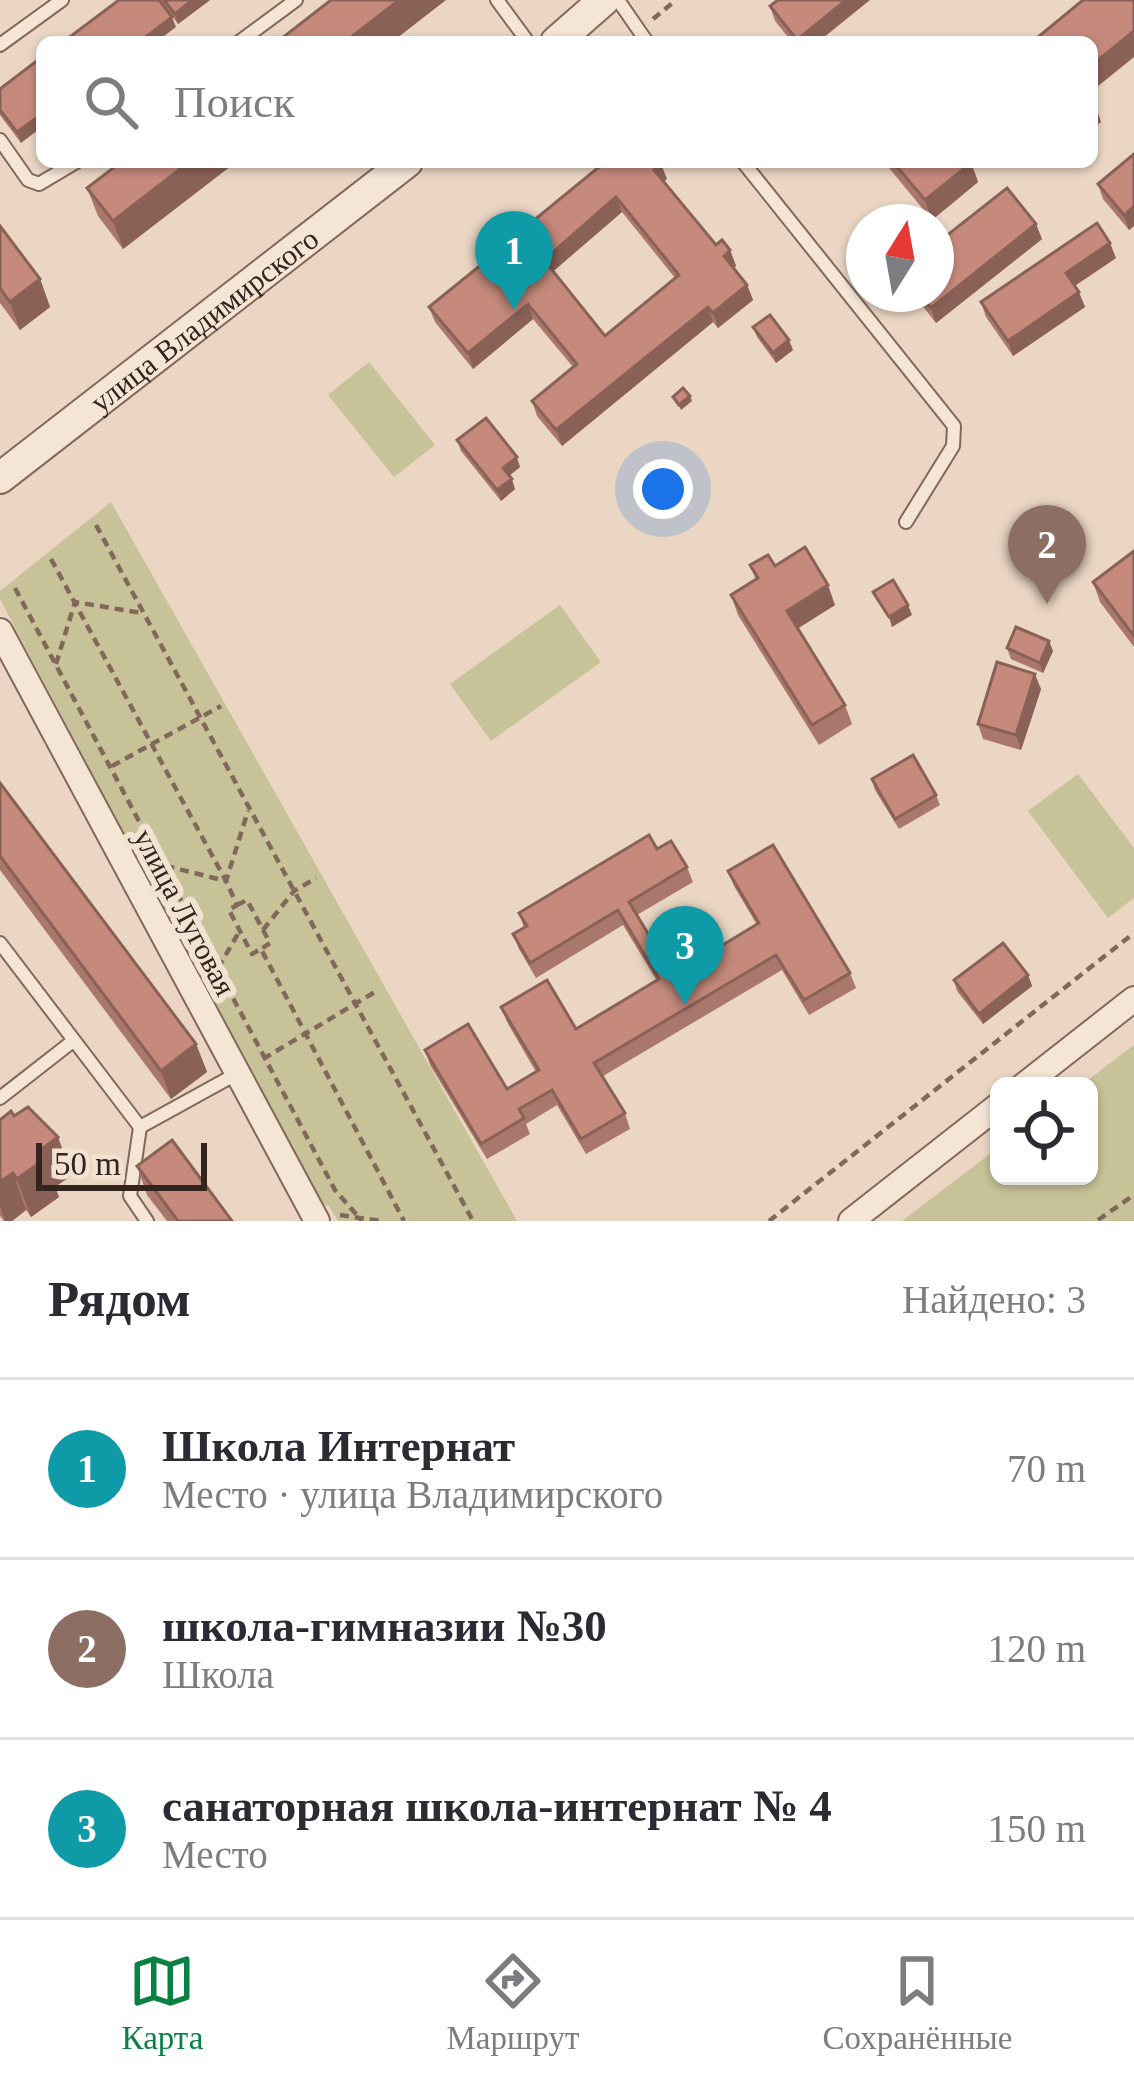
<!DOCTYPE html>
<html lang="ru">
<head>
<meta charset="utf-8">
<style>
  :root { --surface:#fff; --page:#f2f2f3; --text:#2b2b33; --muted:#7c7c81; --line:#e1e1e2; --accent:#0b8043 }
  body { margin:0; font-family:Georgia,serif; background:var(--page); color:var(--text) }
  .controls { position:absolute; right:36px; bottom:36px; display:grid; overflow:hidden; border-radius:18px; box-shadow:0 3px 9px #0004 }
  .controls button { width:108px; height:108px; display:grid; place-items:center; padding:0; border:0; border-bottom:3px solid var(--line); background:var(--surface); color:var(--text); font:60px sans-serif }
  .compass { position:absolute; left:846px; top:204px; width:108px; height:108px; border-radius:50%; background:var(--surface); box-shadow:0 3px 9px #0004; rotate:11deg }
  .scale { position:absolute; left:36px; bottom:30px; width:171px; box-sizing:border-box; padding-left:12px; border:6px solid #33241e; border-top:0; font-size:33px; line-height:42px; white-space:nowrap; color:#33241e; -webkit-text-stroke:9px #f2e2d1; paint-order:stroke }
  .you { position:absolute; left:663px; top:489px; width:42px; height:42px; margin:-30px; border:9px solid #fff; border-radius:50%; background:#1a73e8; box-shadow:0 0 0 18px #1a73e833 }
  .badge { display:grid; place-items:center; width:78px; height:78px; border-radius:50%; background:var(--accent); color:#fff; font-size:39px; font-weight:700 }
  .pin { position:absolute; translate:-50% -99px; filter:drop-shadow(0 3px 6px #0008) }
  .pin::after { content:''; position:absolute; top:63px; width:42px; height:36px; background:inherit; clip-path:polygon(0 0,100% 0,50% 100%) }
  .list { margin:0; padding:0; list-style:none }
  h2 { display:flex; justify-content:space-between; align-items:center; height:156px; margin:0; padding:0 48px; font-size:51px }
  h2 small { font-size:39px; font-weight:400; color:var(--muted) }
  .list li { display:grid; grid-template-columns:78px 1fr auto; gap:36px; align-items:center; box-sizing:border-box; height:180px; padding:0 48px; border-top:3px solid var(--line) }
  .list b { display:block; font-size:45px; white-space:nowrap }
  .list p { margin:0; font-size:39px; white-space:nowrap; color:var(--muted) }
  .list em { font-size:39px; font-style:normal; color:var(--muted) }
  .icon { flex:none; width:66px; height:66px; fill:none; stroke:currentColor; stroke-width:2; stroke-linecap:round; stroke-linejoin:round }
  .map { position:relative; flex:none; width:1134px; height:1221px; overflow:hidden }
  .search { position:absolute; background:var(--surface); box-shadow:0 3px 9px #0004; left:36px; right:36px; top:36px; height:132px; display:flex; align-items:center; gap:30px; box-sizing:border-box; padding:0 42px; border-radius:18px; color:var(--muted); font-size:45px }
  .sheet { height:696px; background:var(--surface) }
  nav { display:flex; justify-content:space-around; align-items:center; box-sizing:border-box; height:168px; border-top:3px solid var(--line); background:var(--surface); font-size:33px; color:var(--muted) }
  nav a { display:grid; justify-items:center; gap:6px }
  nav .on { color:var(--accent) }
  .map>svg:first-child { display:block }
  .green { fill:#c7c298 }
  .lines { fill:none; stroke-linecap:round; stroke-linejoin:round }
  .service-casing { stroke:#82685b; stroke-width:16 }
  .minor-casing { stroke:#82685b; stroke-width:28 }
  .tertiary-casing { stroke:#82685b; stroke-width:34 }
  .path { stroke:#82685b; stroke-width:4.5; stroke-dasharray:9 6; stroke-linecap:butt }
  .service { stroke:#f5e5d5; stroke-width:12 }
  .minor { stroke:#f5e5d5; stroke-width:24 }
  .tertiary { stroke:#f5e5d5; stroke-width:30 }
  .wall { fill:#a9776b; fill-rule:evenodd }
  .shaded-wall { fill:#8a6157 }
  .building { fill:#c58a7c; stroke:#8a6157; stroke-width:3; fill-rule:evenodd }
  .labels { text-anchor:middle; dominant-baseline:central; stroke-width:12; stroke-linejoin:round; paint-order:stroke }
  .street-label { font-size:30px; fill:#33241e; stroke:#f2e2d1 }
</style>
</head>
<body>
<div class="map">
<svg width="1134" height="1221" viewBox="0 0 1134 1221">
  <rect width="100%" height="100%" fill="#ead6c3"/>
  <g class="green">
    <path d="M369,362L435,445L394,477L328,395Z"/>
    <path d="M111,502L517,1221H338L329,1206L320,1204L0,599V591Z"/>
    <path d="M560,605L601,662L491,741L450,684Z"/>
    <path d="M1078,774L1134,848V898L1108,918L1028,811Z"/>
    <path d="M1134,1045V1221H902L999,1147V1176H1089V1086H1080Z"/>
  </g>
  <g class="lines">
    <g class="service-casing">
      <g id="service">
        <path d="M497,0L528,42"/>
        <path d="M618,0L647,42"/>
        <path d="M239,42L296,0"/>
        <path d="M0,45L62,0"/>
        <path d="M0,140L28,180L39,184L76,162"/>
        <path d="M743,162L954,426L953,446L906,522"/>
        <path d="M0,943L140,1127L130,1196L147,1221"/>
        <path d="M0,1098L73,1041"/>
        <path d="M140,1127L238,1073"/>
      </g>
    </g>
    <g class="minor-casing">
      <g id="minor">
        <path d="M0,631L317,1221"/>
        <path d="M1023,1086L1134,999"/>
        <path d="M851,1221L999,1105"/>
      </g>
    </g>
    <g class="tertiary-casing">
      <g id="tertiary">
        <path d="M556,42L604,0"/>
        <path id="s1" d="M0,478L407,162"/>
      </g>
    </g>
    <g class="path">
      <path d="M653,19L676,0"/>
      <path d="M96,525L473,1221"/>
      <path d="M51,559L226,881L237,905L229,910L252,954L261,949L404,1221"/>
      <path d="M15,588L335,1190L362,1221"/>
      <path d="M56,664L75,602L142,613"/>
      <path d="M112,766L221,706"/>
      <path d="M151,862L226,881L248,811"/>
      <path d="M237,905L247,900L270,943L261,949"/>
      <path d="M263,930L294,891L316,878"/>
      <path d="M218,968L239,932"/>
      <path d="M263,1059L375,992"/>
      <path d="M340,1215L381,1221"/>
      <path d="M1098,1220L1134,1195"/>
      <path d="M769,1221L1134,933"/>
    </g>
    <use href="#service" class="service"/>
    <use href="#minor" class="minor"/>
    <use href="#tertiary" class="tertiary"/>
  </g>
  <g class="wall">
    <path d="M160,0H210L178,24Z"/>
    <path d="M770,6L818,42H792L775,21Z"/>
    <path d="M42,57L21,143L0,115V89Z"/>
    <path d="M1134,154V226L1129,230L1103,199L1098,184Z"/>
    <path d="M121,162H236L123,249L98,216L87,188Z"/>
    <path d="M884,162H971L978,182L932,220Z"/>
    <path d="M667,179L663,182L716,245L730,250L736,266L733,267L747,285L753,300L718,328L713,322L562,446L537,416L532,401L573,367L533,319L473,369L435,322L429,307L499,250L494,244L488,228L516,235ZM622,212L675,278L605,336L553,271Z"/>
    <path d="M0,226L40,279L50,307L20,330L0,303Z"/>
    <path d="M1042,239L936,323L913,294H936Z"/>
    <path d="M1116,258L1075,286L1085,307L1013,356L986,317L981,302Z"/>
    <path d="M753,327L793,350L776,363L757,337Z"/>
    <path d="M457,440L520,467L509,476L515,489L501,501L461,451Z"/>
    <path d="M1134,551V647L1100,602L1093,582Z"/>
    <path d="M750,565L775,566L835,605L797,628L845,705L852,724L819,745L738,615L731,595L756,580Z"/>
    <path d="M1007,648L1053,651L1043,673L1011,659Z"/>
    <path d="M1041,689L1021,750L983,739L978,724Z"/>
    <path d="M872,779L936,795L940,805L899,829L875,790Z"/>
    <path d="M0,783L196,1044L207,1072L171,1099L0,870Z"/>
    <path d="M657,849L687,867L693,882L637,915L673,975L757,925L734,886L728,871L850,973L856,988L809,1015L782,970L603,1076L625,1113L630,1129L586,1154L557,1105L526,1124L530,1134L487,1159L430,1065L425,1050L507,1089L536,1072L507,1022L501,1007L576,1029L657,981L623,925L536,978L519,949L513,934L524,928L519,913Z"/>
    <path d="M1028,975L1032,986L983,1024L957,991L954,980Z"/>
    <path d="M0,1120L72,1175L55,1187L59,1197L31,1217L26,1210L12,1221H4L0,1216Z"/>
    <path d="M137,1166L232,1221H167L147,1195Z"/>
  </g>
  <g class="shaded-wall">
    <path d="M192,0H210L178,24L175,14Z"/>
    <path d="M399,0H446L392,42H345Z"/>
    <path d="M846,0H870L818,42H798L797,40Z"/>
    <path d="M172,17L176,27L156,42H139Z"/>
    <path d="M1134,31V57L1092,91V65Z"/>
    <path d="M1094,102L1101,122L1092,129V104Z"/>
    <path d="M42,114V127L21,143L17,132Z"/>
    <path d="M189,162H236L123,249L113,221Z"/>
    <path d="M971,163L978,182L932,220L925,200Z"/>
    <path d="M661,164L667,179L659,185L654,170Z"/>
    <path d="M616,197L622,212L549,275L544,260Z"/>
    <path d="M1134,206V226L1129,230L1124,215Z"/>
    <path d="M1036,224L1042,239L936,323L931,308Z"/>
    <path d="M1110,243L1116,258L1071,288L1066,273Z"/>
    <path d="M730,250L736,266L729,271L724,256Z"/>
    <path d="M40,279L50,307L20,330L10,302Z"/>
    <path d="M747,285L753,300L718,328L713,313Z"/>
    <path d="M1079,292L1085,307L1013,356L1008,341Z"/>
    <path d="M528,304L533,319L473,369L468,353Z"/>
    <path d="M708,307L713,322L562,446L556,430Z"/>
    <path d="M789,340L793,350L776,363L773,353Z"/>
    <path d="M690,396L692,401L681,410L679,405Z"/>
    <path d="M517,457L520,467L506,478L503,468Z"/>
    <path d="M512,479L515,489L501,501L497,490Z"/>
    <path d="M828,585L835,605L794,631L787,611Z"/>
    <path d="M908,605L912,615L892,627L889,617Z"/>
    <path d="M1049,641L1053,651L1043,673L1040,663Z"/>
    <path d="M1035,674L1041,689L1021,750L1016,735Z"/>
    <path d="M1028,975L1032,986L983,1024L979,1014Z"/>
    <path d="M196,1044L207,1072L171,1099L161,1071Z"/>
    <path d="M58,1137L72,1175L55,1187L59,1197L31,1217L17,1179L39,1151Z"/>
    <path d="M13,1173L26,1210L12,1221H5L0,1207V1182Z"/>
  </g>
  <g class="building">
    <path d="M119,0H159L172,17L139,42H63Z"/>
    <path d="M164,0H192L175,14Z"/>
    <path d="M331,0H399L345,42H277Z"/>
    <path d="M778,0H846L797,40L770,6Z"/>
    <path d="M1083,0H1134V31L1092,65V42H1032Z"/>
    <path d="M42,57V114L17,132L0,110V89Z"/>
    <path d="M1134,154V206L1124,215L1098,184Z"/>
    <path d="M121,162H189L113,221L87,188Z"/>
    <path d="M605,162H660L661,164L654,170L716,245L722,240L730,250L724,256L747,285L713,313L708,307L556,430L532,401L577,364L528,304L468,353L429,307L503,247L488,228L502,217L516,235ZM616,197L679,275L605,336L544,260Z"/>
    <path d="M893,162H971V163L925,200Z"/>
    <path d="M1007,188L1036,224L931,308L919,294H936V244Z"/>
    <path d="M1097,223L1110,243L1066,273L1079,292L1008,341L981,302Z"/>
    <path d="M0,226L40,279L10,302L0,288Z"/>
    <path d="M770,315L789,340L773,353L753,327Z"/>
    <path d="M683,388L690,396L679,405L673,397Z"/>
    <path d="M486,418L517,457L503,468L512,479L497,490L457,440Z"/>
    <path d="M805,547L828,585L787,611L845,705L812,725L731,595L758,578L750,565L768,555L775,566Z"/>
    <path d="M1134,551V636L1093,582Z"/>
    <path d="M893,580L908,605L889,617L873,592Z"/>
    <path d="M1016,627L1049,641L1040,663L1007,648Z"/>
    <path d="M997,662L1035,674L1016,735L978,724Z"/>
    <path d="M913,755L936,795L895,819L872,779Z"/>
    <path d="M0,783L196,1044L161,1071L0,856Z"/>
    <path d="M649,835L657,849L671,841L687,867L629,902L673,975L759,923L728,871L773,845L850,973L804,1000L776,955L594,1063L625,1113L581,1139L552,1090L519,1109L524,1118L481,1144L425,1050L468,1024L507,1089L539,1070L501,1007L547,980L576,1029L659,979L618,910L530,963L513,934L527,926L519,913Z"/>
    <path d="M1003,943L1028,975L979,1014L954,980Z"/>
    <path d="M28,1107L58,1137L39,1151L45,1159L17,1179L13,1173L0,1182V1120L11,1111L14,1116Z"/>
    <path d="M172,1140L232,1221H178L137,1166Z"/>
  </g>
  <g class="labels">
    <g class="street-label">
      <text stroke="none"><textPath href="#s1" startOffset="258">улица Владимирского</textPath></text>
      <text transform="translate(185 912) rotate(62)">улица Луговая</text>
    </g>
  </g>
</svg>
<div class="controls">
<button><svg class="icon" aria-label="locate" viewBox="0 0 24 24"><circle cx="12" cy="12" r="6"/><path d="M12 2v4M12 18v4M2 12h4M18 12h4"/></svg></button>
</div>
<svg class="compass" viewBox="-18 -18 36 36"><path d="M0-13l5 13h-10z" fill="#e53935"/><path d="M0 13l5-13h-10z" fill="#7c7c81"/></svg>
<div class="scale">50 m</div>
<div class="you"></div>
<div class="pin badge" style="left:514px;top:310px;background:#0f9aa8">1</div>
<div class="pin badge" style="left:1047px;top:604px;background:#8d6e63">2</div>
<div class="pin badge" style="left:685px;top:1005px;background:#0f9aa8">3</div>
<div class="search"><svg class="icon" aria-label="search" viewBox="0 0 24 24"><circle cx="10" cy="10" r="6"/><path d="M15 15l6 6"/></svg>Поиск</div>
</div>
<section class="sheet">
<h2>Рядом<small>Найдено: 3</small></h2>
<ul class="list">
<li><span class="badge" style="background:#0f9aa8">1</span><div><b>Школа Интернат</b><p>Место · улица Владимирского</p></div><em>70 m</em></li>
<li><span class="badge" style="background:#8d6e63">2</span><div><b>школа-гимназии №30</b><p>Школа</p></div><em>120 m</em></li>
<li><span class="badge" style="background:#0f9aa8">3</span><div><b>санаторная школа-интернат № 4</b><p>Место</p></div><em>150 m</em></li>
</ul>
</section>
<nav>
<a class="on"><svg class="icon" aria-label="map" viewBox="0 0 24 24"><path d="M3 6l6-2 6 2 6-2v14l-6 2-6-2-6 2zM9 4v14M15 6v14"/></svg>Карта</a>
<a><svg class="icon" aria-label="directions" viewBox="0 0 24 24"><path d="M12 3l9 9-9 9-9-9zM9 14v-3h6M13 9l2 2-2 2"/></svg>Маршрут</a>
<a><svg class="icon" aria-label="saved" viewBox="0 0 24 24"><path d="M7 4h10v16l-5-4-5 4z"/></svg>Сохранённые</a>
</nav>
</body>
</html>
